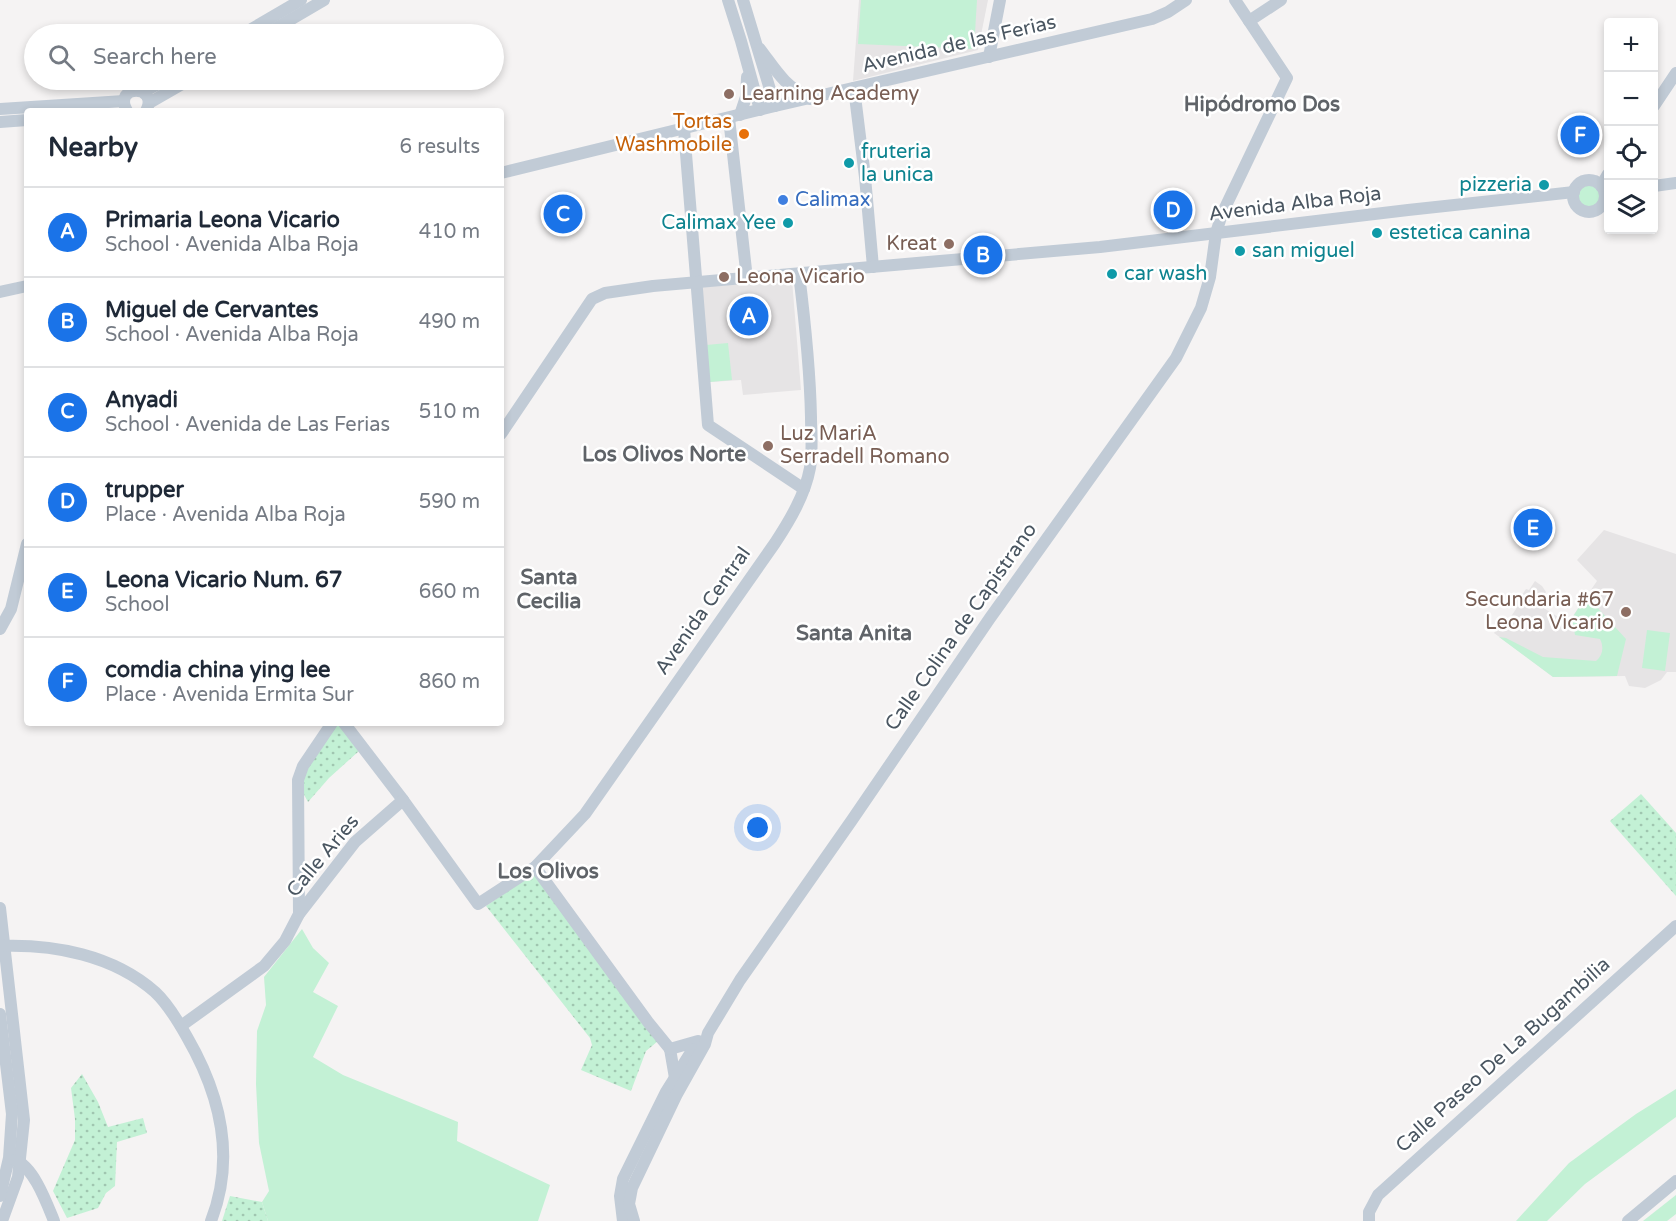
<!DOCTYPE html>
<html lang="en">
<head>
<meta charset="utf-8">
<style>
  :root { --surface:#fff; --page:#f2f2f3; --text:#1f2937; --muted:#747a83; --line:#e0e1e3; --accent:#1a73e8 }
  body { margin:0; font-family:"Varela Round",sans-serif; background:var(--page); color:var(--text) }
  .controls { position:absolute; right:18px; top:18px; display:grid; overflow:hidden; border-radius:6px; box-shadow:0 3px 9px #0003 }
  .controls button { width:54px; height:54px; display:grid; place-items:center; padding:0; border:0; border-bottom:2px solid var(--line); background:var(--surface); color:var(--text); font:30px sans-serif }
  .you { position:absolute; left:758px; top:828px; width:21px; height:21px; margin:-15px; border:4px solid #fff; border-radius:50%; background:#1a73e8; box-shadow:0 0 0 9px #1a73e833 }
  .badge { display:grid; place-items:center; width:39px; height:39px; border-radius:50%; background:var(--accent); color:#fff; font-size:20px; font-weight:700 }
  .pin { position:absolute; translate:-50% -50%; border:3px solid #fff; box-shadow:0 2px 6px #0006 }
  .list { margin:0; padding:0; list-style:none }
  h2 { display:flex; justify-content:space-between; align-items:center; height:78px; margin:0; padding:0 24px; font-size:26px }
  h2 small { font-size:20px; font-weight:400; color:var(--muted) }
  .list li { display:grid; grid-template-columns:39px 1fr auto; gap:18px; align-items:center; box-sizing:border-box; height:90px; padding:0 24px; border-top:2px solid var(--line) }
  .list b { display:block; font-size:22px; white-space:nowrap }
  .list p { margin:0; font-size:20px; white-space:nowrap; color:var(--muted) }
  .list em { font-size:20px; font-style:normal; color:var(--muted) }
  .icon { flex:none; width:33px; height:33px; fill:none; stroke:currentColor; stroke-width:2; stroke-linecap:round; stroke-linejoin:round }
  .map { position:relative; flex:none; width:1676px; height:1221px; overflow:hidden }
  .search { position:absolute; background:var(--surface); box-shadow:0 3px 9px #0003; left:24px; top:24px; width:480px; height:66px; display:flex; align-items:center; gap:15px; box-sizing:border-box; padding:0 21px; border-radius:33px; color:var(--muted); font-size:22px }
  .panel { position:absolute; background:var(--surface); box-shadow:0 3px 9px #0003; left:24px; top:108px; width:480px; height:618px; border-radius:6px }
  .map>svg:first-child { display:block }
  .education { fill:#e6e4e5 }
  .green { fill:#c3f1d5 }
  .park { fill:url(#park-dots) }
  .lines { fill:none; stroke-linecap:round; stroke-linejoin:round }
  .secondary { stroke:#c1cbd6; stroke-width:12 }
  .education-dot { fill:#8d6e63; stroke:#fff; stroke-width:2 }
  .food-dot { fill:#e8710a; stroke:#fff; stroke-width:2 }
  .culture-dot { fill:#0f9aa8; stroke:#fff; stroke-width:2 }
  .shop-dot { fill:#3f7fe0; stroke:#fff; stroke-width:2 }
  .labels { text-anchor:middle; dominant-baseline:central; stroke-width:5; stroke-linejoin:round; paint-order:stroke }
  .street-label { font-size:20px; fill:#4a5661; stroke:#fff }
  .education-label { font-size:20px; fill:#785e54; stroke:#fff; text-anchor:start }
  .food-label { font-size:20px; fill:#c56008; stroke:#fff; text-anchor:end }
  .culture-label { font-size:20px; fill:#0d838f; stroke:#fff; text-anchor:start }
  .shop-label { font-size:20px; fill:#366cbe; stroke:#fff; text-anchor:start }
  .neighbourhood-label { font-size:21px; font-weight:bold; fill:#5f6368; stroke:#fff }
</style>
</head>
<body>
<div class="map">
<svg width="1676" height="1221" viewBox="0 0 1676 1221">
  <defs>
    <pattern id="park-dots" width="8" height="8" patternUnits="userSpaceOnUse" patternTransform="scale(1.5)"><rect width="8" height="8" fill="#c3f1d5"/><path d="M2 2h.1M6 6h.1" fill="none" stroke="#a0c6b0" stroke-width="1.8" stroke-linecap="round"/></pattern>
  </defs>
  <rect width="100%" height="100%" fill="#f5f3f3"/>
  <g class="education">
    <path d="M859,0H988L978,50L853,81Z"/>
    <path d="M792,280L801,390L743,395L741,380L710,382L701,287Z"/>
    <path d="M1604,530L1676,554V672H1667L1661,680L1645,688L1629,686L1625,676L1553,677L1494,633L1504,619L1508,621L1518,606L1514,603L1520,598L1526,589L1529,590L1535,581L1542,586L1546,592L1537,604L1568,623L1597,581L1577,560Z"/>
  </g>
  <g class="green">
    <path d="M861,0H977L974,49L858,44Z"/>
    <circle cx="1589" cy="196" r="11"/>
    <path d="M728,343L732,380L710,382L706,345Z"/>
    <path d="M1585,598L1595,605L1626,639L1617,676L1553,677L1499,637L1506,638L1543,657L1596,661C1603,655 1604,647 1600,639L1575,635L1572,618Z"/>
    <path d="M1647,630L1670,633L1665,671L1642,668Z"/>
    <path d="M302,929L313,948L329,963L313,992L338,1006L313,1057L343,1075L458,1122L457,1141L550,1185L538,1221H268L262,1202L269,1191L259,1143L256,1084L257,1031L266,1005L264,977Z"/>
    <path d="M1676,1089V1117L1585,1184L1547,1221H1516L1569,1163L1636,1114Z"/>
    <path d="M1676,1195V1214L1667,1221H1643Z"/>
  </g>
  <g class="park">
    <path d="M335,723H340L359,751L329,778L308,802L302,791V777Z"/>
    <path d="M1641,794L1676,833V896L1610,821Z"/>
    <path d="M534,873L658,1041L646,1051L631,1091L581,1070L592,1045L590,1038L486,906Z"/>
    <path d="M82,1074L98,1102L108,1127L143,1118L147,1133L117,1142L115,1186L106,1193L98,1208L67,1218L53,1191L75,1140V1119L71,1088Z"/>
    <path d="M230,1196L262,1202L268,1221H222Z"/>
  </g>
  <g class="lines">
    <g class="secondary">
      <path d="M728,0L741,41L760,110"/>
      <path d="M743,0L775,106"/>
      <path d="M1249,21L1281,0"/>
      <path d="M243,34L301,0"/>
      <path d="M266,34L324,0"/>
      <path d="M760,49C778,73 783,84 810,99"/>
      <path d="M989,57L1000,0"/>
      <path d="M854,88L865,177L873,267"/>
      <path d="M143,92L166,80"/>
      <path d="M149,103L189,80"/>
      <path d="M1654,106L1676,73"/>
      <path d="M0,109L124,101"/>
      <path d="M127,111C112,84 160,84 146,111"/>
      <path d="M740,115L746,97L747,77"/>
      <path d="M729,118L747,279"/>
      <path d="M0,122L27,120"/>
      <path d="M684,129L708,425L804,489"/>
      <path d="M501,173L775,106L1152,19L1168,12L1186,0"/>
      <circle cx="1589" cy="196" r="16"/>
      <path d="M1601,186L1608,174"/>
      <path d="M1654,186L1676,183"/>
      <path d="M0,292L27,286"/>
      <path d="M501,434L592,299L605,293L653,286L1100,247L1408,210L1574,192"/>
      <path d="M0,629L11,609L27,544"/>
      <path d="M344,723L403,800L478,904L535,867L585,814L775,543C790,520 805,495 810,468C813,451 811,434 811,417C810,369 805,322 799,274"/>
      <path d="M535,867L648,1022L670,1049"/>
      <path d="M0,908L24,1120L18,1177L2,1221"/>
      <path d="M299,914L298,780L303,766L332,723"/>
      <path d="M0,946C54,944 113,955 155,992C168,1004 178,1021 187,1037C220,1094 236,1157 211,1221"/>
      <path d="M0,1014L12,1114L9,1158L0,1196"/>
      <path d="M181,1026L264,966L285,941L299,914L355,842L403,800"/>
      <path d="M670,1049L675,1078L677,1079"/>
      <path d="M670,1049L698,1041L701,1042"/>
      <path d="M15,1160C34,1167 47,1204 54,1221"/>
      <path d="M623,1221L620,1196L623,1179L666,1092L693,1049"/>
      <path d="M634,1221L629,1204L632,1188L677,1094L705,1044L708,1033L740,980L852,820L990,618L1176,358L1201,308L1210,277L1216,233L1222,214L1287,78L1235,0"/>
      <path d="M1369,1221V1212L1378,1195L1676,926"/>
      <path d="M1628,1221L1676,1181"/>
    </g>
  </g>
  <g class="education-dot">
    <circle cx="729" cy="94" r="6"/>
    <circle cx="949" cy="244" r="6"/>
    <circle cx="724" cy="277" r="6"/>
    <circle cx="768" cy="446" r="6"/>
    <circle cx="1626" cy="612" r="6"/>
  </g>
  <circle class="food-dot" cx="744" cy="134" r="6"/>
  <g class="culture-dot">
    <circle cx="849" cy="163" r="6"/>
    <circle cx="1544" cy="185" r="6"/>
    <circle cx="788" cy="223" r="6"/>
    <circle cx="1377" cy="233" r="6"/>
    <circle cx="1240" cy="251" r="6"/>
    <circle cx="1112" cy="274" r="6"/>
  </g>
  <circle class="shop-dot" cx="783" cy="200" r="6"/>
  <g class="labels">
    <g class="street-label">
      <text transform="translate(959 44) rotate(-13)">Avenida de las Ferias</text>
      <text transform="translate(1295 204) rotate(-7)">Avenida Alba Roja</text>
      <text transform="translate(703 611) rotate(-55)">Avenida Central</text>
      <text transform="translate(961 627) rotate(-55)">Calle Colina de Capistrano</text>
      <text transform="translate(323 856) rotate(-50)">Calle Aries</text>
      <text transform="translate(1503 1055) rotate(-42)">Calle Paseo De La Bugambilia</text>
    </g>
    <g class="education-label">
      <text x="741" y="94">Learning Academy</text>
      <text x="937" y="244" text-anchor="end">Kreat</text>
      <text x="736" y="277">Leona Vicario</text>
      <text x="780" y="434">Luz MariA<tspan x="780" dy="23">Serradell Romano</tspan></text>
      <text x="1614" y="600" text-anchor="end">Secundaria #67<tspan x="1614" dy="23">Leona Vicario</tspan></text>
    </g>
    <g class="food-label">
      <text x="732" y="122">Tortas<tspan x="732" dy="23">Washmobile</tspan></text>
    </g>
    <g class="culture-label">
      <text x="861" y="152">fruteria<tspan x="861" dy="23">la unica</tspan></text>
      <text x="1532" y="185" text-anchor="end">pizzeria</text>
      <text x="776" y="223" text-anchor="end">Calimax Yee</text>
      <text x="1389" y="233">estetica canina</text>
      <text x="1252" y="251">san miguel</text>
      <text x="1124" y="274">car wash</text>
    </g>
    <g class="shop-label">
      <text x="795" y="200">Calimax</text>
    </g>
    <g class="neighbourhood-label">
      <text x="1262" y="104">Hipódromo Dos</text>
      <text x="664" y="454">Los Olivos Norte</text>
      <text x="549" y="577">Santa<tspan x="549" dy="24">Cecilia</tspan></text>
      <text x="854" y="633">Santa Anita</text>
      <text x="548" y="871">Los Olivos</text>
    </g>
  </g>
</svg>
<div class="controls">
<button>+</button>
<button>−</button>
<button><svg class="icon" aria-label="locate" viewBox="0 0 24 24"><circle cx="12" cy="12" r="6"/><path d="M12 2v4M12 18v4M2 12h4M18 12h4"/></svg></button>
<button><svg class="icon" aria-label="layers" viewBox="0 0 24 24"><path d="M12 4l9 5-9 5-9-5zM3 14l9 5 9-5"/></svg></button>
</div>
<div class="you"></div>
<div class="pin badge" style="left:749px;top:316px">A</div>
<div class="pin badge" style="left:983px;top:255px">B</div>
<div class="pin badge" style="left:563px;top:214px">C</div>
<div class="pin badge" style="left:1173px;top:210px">D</div>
<div class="pin badge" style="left:1533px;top:528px">E</div>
<div class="pin badge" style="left:1580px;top:135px">F</div>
<div class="search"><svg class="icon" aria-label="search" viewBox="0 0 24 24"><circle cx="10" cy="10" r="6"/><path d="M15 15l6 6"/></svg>Search here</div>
<section class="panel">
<h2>Nearby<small>6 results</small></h2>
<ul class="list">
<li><span class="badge">A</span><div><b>Primaria Leona Vicario</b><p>School · Avenida Alba Roja</p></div><em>410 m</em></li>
<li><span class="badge">B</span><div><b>Miguel de Cervantes</b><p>School · Avenida Alba Roja</p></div><em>490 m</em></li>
<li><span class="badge">C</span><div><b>Anyadi</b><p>School · Avenida de Las Ferias</p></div><em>510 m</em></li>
<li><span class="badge">D</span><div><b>trupper</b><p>Place · Avenida Alba Roja</p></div><em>590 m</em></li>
<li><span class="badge">E</span><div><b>Leona Vicario Num. 67</b><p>School</p></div><em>660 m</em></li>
<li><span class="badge">F</span><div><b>comdia china ying lee</b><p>Place · Avenida Ermita Sur</p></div><em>860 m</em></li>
</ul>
</section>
</div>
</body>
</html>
